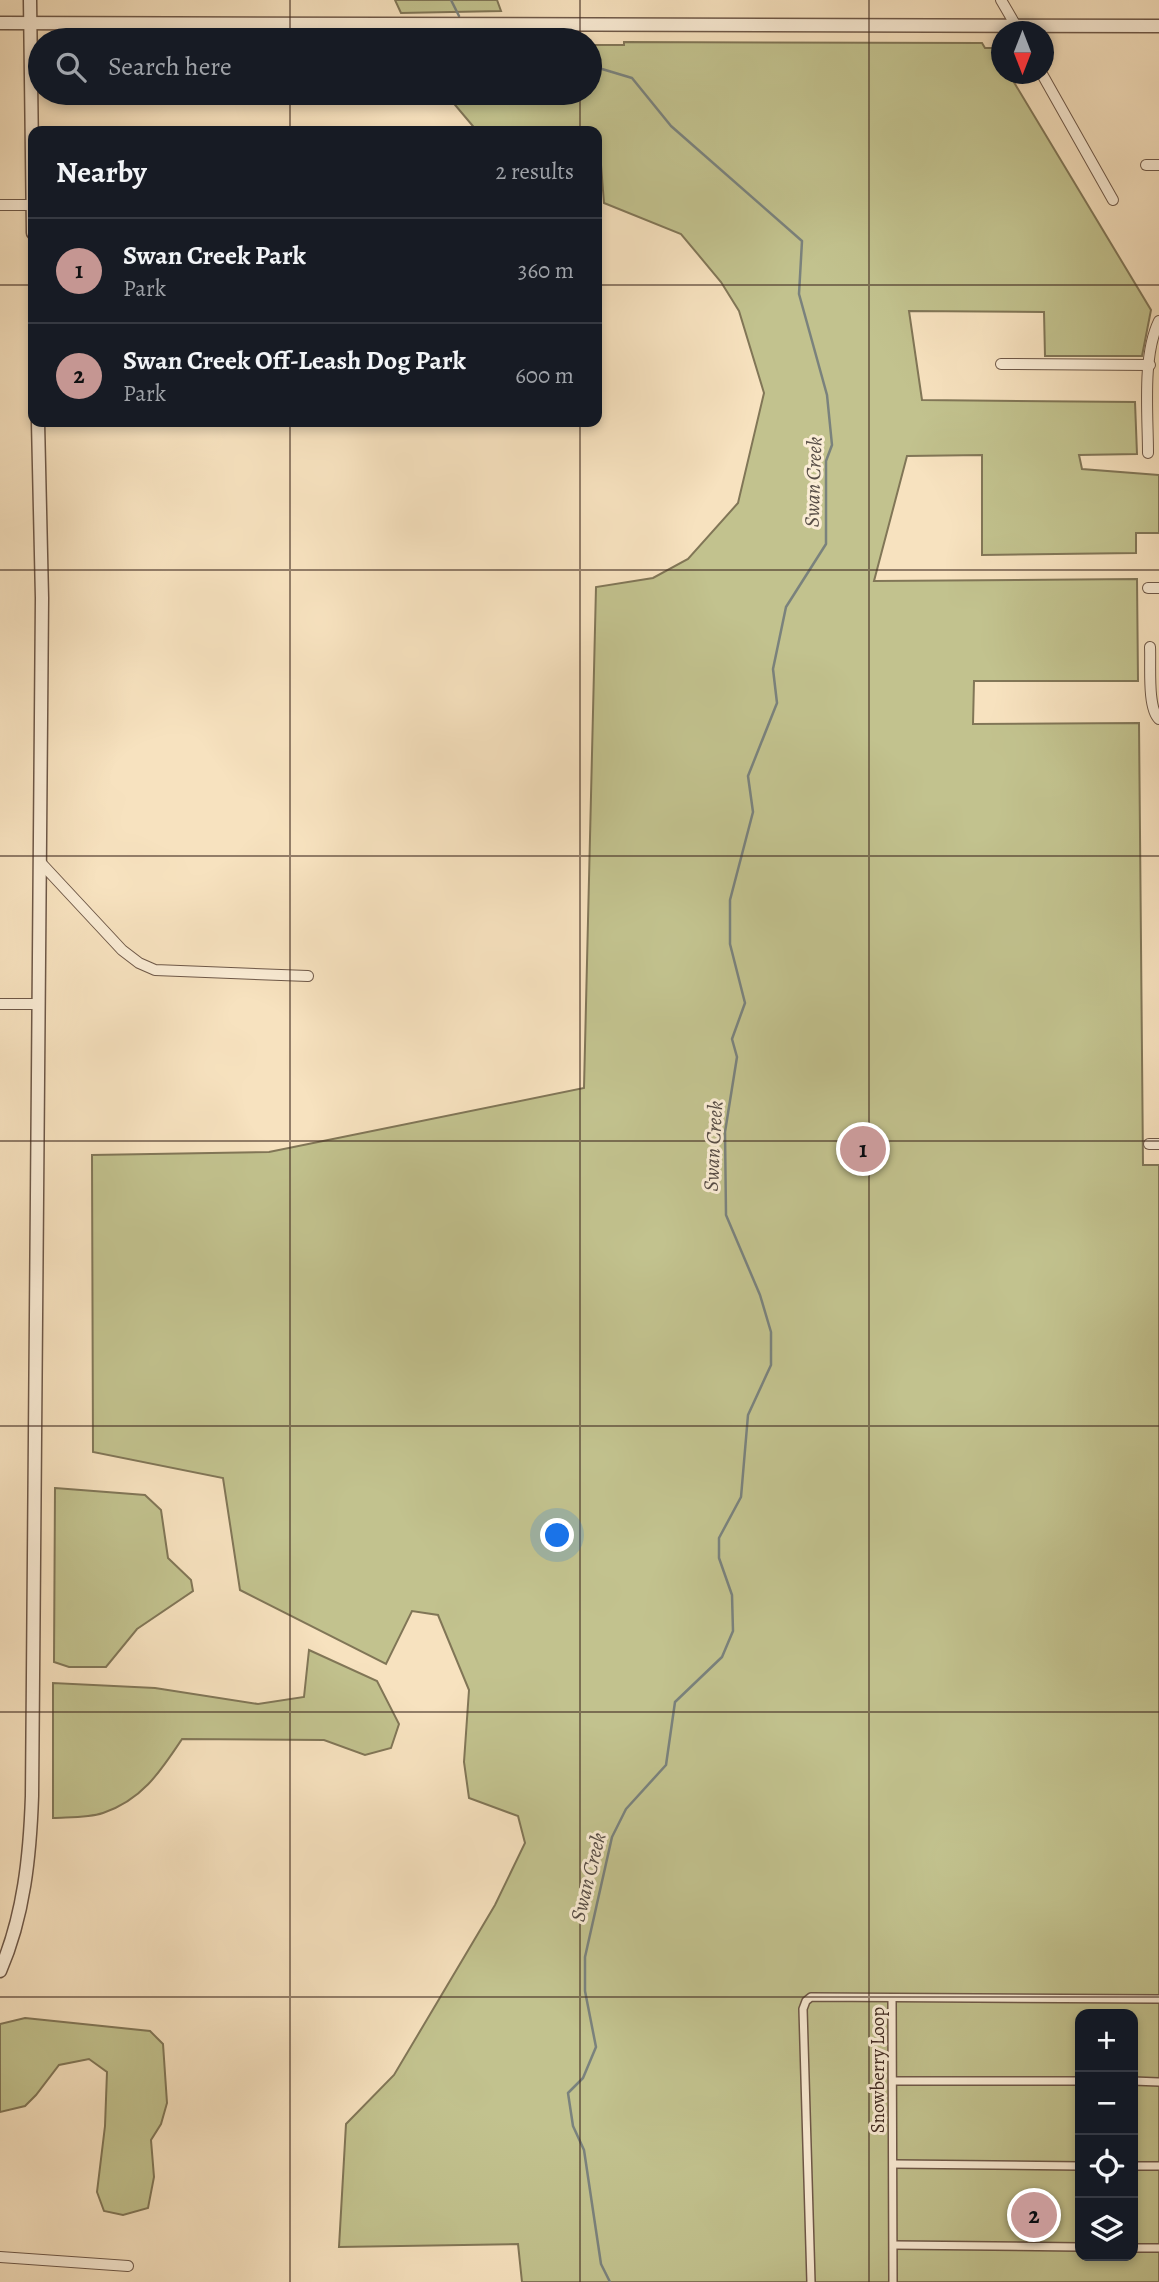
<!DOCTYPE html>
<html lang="en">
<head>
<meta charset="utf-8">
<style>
  :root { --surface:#171b24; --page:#20242c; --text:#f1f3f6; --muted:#9ea1a6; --line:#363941; --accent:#c59692 }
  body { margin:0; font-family:Alegreya,serif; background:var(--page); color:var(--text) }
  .controls { position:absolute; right:21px; bottom:21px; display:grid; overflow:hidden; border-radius:14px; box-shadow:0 4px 10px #0003 }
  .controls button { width:63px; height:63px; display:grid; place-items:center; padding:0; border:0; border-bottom:2px solid var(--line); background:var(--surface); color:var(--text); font:35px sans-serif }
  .compass { position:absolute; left:991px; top:21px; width:63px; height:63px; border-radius:50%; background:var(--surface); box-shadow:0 4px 10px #0003; rotate:180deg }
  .you { position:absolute; left:558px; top:1536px; width:24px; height:24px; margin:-18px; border:5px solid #fff; border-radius:50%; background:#1a73e8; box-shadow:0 0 0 10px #1a73e833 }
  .badge { display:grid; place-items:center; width:46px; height:46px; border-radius:50%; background:var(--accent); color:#111; font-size:23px; font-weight:700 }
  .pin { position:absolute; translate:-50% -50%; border:4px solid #fff; box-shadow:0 2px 7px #0006 }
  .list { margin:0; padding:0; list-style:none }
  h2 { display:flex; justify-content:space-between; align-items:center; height:91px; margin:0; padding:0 28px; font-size:30px }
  h2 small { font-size:23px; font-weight:400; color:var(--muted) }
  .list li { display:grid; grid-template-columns:46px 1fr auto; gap:21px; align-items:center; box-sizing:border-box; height:105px; padding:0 28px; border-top:2px solid var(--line) }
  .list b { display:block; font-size:26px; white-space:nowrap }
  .list p { margin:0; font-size:23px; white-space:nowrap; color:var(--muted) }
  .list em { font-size:23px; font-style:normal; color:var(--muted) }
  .icon { flex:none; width:38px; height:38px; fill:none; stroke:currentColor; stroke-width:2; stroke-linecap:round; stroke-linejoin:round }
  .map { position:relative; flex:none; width:1159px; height:2282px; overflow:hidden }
  .search { position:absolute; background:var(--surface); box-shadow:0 4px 10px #0003; left:28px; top:28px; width:574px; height:77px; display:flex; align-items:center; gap:18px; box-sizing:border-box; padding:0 24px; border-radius:38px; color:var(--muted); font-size:26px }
  .panel { position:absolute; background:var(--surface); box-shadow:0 4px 10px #0003; left:28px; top:126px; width:574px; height:301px; border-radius:14px }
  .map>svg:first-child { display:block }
  .green { fill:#c2c28e; stroke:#817657; stroke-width:2; fill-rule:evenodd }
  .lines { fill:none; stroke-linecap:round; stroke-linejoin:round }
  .stream { stroke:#7a827d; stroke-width:2.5 }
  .pedestrian-casing { stroke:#6e5848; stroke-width:10 }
  .minor-casing { stroke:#6e5848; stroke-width:12 }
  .tertiary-casing { stroke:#6e5848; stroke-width:15 }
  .pedestrian { stroke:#faecd5; stroke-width:7 }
  .minor { stroke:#faecd5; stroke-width:10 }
  .tertiary { stroke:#faecd5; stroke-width:12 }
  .grid { fill:none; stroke:#402a20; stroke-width:2; stroke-opacity:0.55 }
  .labels { text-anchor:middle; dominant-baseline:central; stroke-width:6; stroke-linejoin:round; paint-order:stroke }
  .street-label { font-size:19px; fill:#402a20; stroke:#faecd5 }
  .water-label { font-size:21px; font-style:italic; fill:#584e47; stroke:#faecd5 }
</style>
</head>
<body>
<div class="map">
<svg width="1159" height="2282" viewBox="0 0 1159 2282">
  <rect width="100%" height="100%" fill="#f7e2bf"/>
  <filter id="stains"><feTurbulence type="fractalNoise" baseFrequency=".00286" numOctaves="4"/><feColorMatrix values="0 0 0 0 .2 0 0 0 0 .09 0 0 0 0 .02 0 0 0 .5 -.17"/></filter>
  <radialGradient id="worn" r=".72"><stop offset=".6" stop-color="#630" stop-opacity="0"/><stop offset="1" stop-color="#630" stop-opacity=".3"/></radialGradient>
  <g class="green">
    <path d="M395,0H497L501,11L401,13Z"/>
    <path d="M624,42L982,43L985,48H994L1001,61L1002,74H1009L1151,310L1142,356H1045L1044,312L909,311L922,400L1135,402L1137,454L1079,455L1082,469L1159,475V533H1136V553L982,555V455L907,456L874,581L1137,579L1138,681H974L973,724L1139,723L1143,1165H1159V2282H522L518,2244L339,2247L346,2124L394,2075L495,1905L525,1843L518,1816L469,1798L464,1762L469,1690L438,1615L412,1611L386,1664L240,1590L223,1478L93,1452L92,1155L269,1152L584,1088L596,587L653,578L688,559L738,503L764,393L739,311L721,282L681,234L604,203L601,165H597V131H477L445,93H590V45H624ZM1080,2014H1133V2256H1080Z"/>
    <path d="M55,1488L145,1495L161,1510L168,1558L191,1580L193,1591L137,1629L106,1667H69L54,1662Z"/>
    <path d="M309,1650L377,1681L399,1724L391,1748L365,1755L324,1740L182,1739C160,1772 142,1800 103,1813C88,1818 69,1817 53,1818V1683L155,1688L258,1704L304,1697Z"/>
    <path d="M25,2018L150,2031L163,2044L167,2103L161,2124L151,2140L154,2177L148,2208L123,2215L104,2211L97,2192L105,2126L107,2072L89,2059L59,2065L36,2095L25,2106L0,2112V2024Z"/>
  </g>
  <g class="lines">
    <g class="stream">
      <path d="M451,0L459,16"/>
      <path d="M467,32L471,40"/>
      <path d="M590,68L602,69L632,78L671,126L802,241L799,294L827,395L832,445L826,461V544L786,607L773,669L777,703L748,776L753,812L730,900V944L745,1003L732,1039L737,1057L725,1132L726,1215L760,1295L771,1332V1365L748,1415L741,1497L719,1538V1558L732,1595L733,1631L722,1657L675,1702L666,1765L626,1809L612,1837L585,1957V1991L596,2047L583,2078L568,2093L573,2126L584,2150L601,2264L610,2282"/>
    </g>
    <g class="pedestrian-casing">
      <g id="pedestrian">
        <path d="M892,1998L893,2282"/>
        <path d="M894,2081H1080"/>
        <path d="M1133,2081L1159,2082"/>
        <path d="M894,2164L1080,2166"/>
        <path d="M1133,2166H1159"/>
        <path d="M894,2245L1080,2247"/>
        <path d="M1133,2248H1159"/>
        <path d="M811,2282L803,2009L806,2001L811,1997L1159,1999"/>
      </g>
    </g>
    <g class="minor-casing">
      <g id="minor">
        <path d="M1001,0L1019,31"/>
        <path d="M1042,74L1113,200"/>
        <path d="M1146,165H1159"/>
        <path d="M0,205H32"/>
        <path d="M1001,364L1150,365"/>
        <path d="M1148,453C1148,414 1142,356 1159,321"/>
        <path d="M1148,588H1159"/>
        <path d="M1150,647C1151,664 1147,708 1159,719"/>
        <path d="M41,863L122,950L139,963L155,970L308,976"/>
        <path d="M0,1004H38"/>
        <path d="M1149,1144H1159"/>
        <path d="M0,2257L128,2266"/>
      </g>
    </g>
    <g class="tertiary-casing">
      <g id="tertiary">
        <path d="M30,0L33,233"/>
        <path d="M0,23L1159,26"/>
        <path d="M0,1971C24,1916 30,1855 32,1796L42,598L38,422"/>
      </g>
    </g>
    <use href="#pedestrian" class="pedestrian"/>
    <use href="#minor" class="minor"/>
    <use href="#tertiary" class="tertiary"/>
  </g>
  <path class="grid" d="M290,0V40M580,0V40M869,0V2282M290,93V131M580,93V131M0,285H33M597,285H1159M290,422V2282M580,422V2282M0,570H1159M0,856H1159M0,1141H1159M0,1426H1159M0,1712H1159M0,1997H1159"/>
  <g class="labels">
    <g class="street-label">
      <text transform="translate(878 2070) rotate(-90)">Snowberry Loop</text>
    </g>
    <g class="water-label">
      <text transform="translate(813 482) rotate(-88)">Swan Creek</text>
      <text transform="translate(713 1146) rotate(-87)">Swan Creek</text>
      <text transform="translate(588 1877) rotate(-76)">Swan Creek</text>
    </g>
  </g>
  <rect width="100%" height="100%" filter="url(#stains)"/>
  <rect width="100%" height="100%" fill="url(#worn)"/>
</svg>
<div class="controls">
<button>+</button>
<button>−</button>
<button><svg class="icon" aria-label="locate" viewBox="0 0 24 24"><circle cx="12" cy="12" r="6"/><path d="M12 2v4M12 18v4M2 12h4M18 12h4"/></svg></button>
<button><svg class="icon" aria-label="layers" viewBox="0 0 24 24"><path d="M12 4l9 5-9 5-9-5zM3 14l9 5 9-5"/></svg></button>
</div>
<svg class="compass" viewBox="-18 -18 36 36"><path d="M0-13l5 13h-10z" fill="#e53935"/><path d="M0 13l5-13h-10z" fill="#9ea1a6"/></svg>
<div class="you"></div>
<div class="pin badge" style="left:863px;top:1149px">1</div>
<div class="pin badge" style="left:1034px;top:2215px">2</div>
<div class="search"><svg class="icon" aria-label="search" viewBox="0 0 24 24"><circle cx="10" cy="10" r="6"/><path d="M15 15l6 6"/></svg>Search here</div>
<section class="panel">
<h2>Nearby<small>2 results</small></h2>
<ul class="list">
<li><span class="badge">1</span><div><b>Swan Creek Park</b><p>Park</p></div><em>360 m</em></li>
<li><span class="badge">2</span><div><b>Swan Creek Off-Leash Dog Park</b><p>Park</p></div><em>600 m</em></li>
</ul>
</section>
</div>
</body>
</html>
